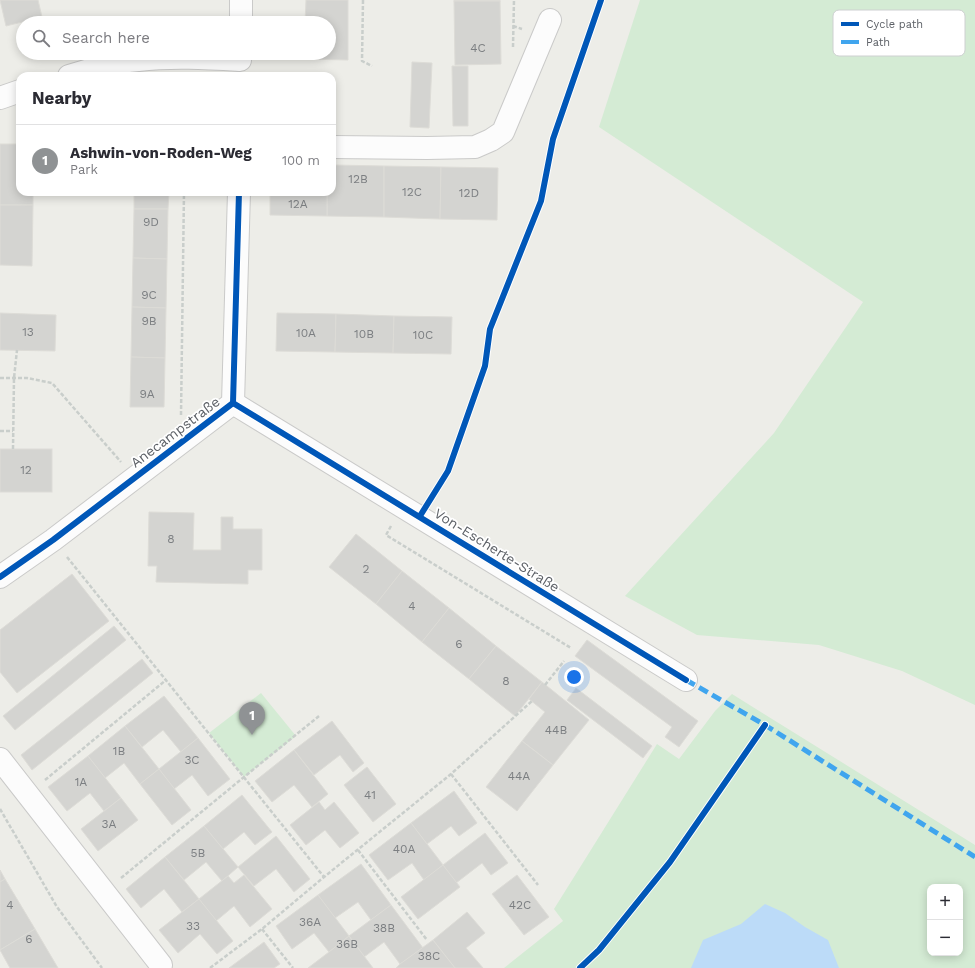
<!DOCTYPE html>
<html lang="en">
<head>
<meta charset="utf-8">
<style>
  :root { --surface:#fff; --page:#f7f7f7; --text:#2b2b33; --muted:#7c7c81; --line:#e1e1e2; --accent:#8f9294 }
  body { margin:0; font-family:"Work Sans",sans-serif; background:var(--page); color:var(--text) }
  .controls { position:absolute; right:12px; bottom:12px; display:grid; overflow:hidden; border-radius:8px; box-shadow:0 2px 10px #0003 }
  .controls button { width:36px; height:36px; display:grid; place-items:center; padding:0; border:0; border-bottom:1px solid var(--line); background:var(--surface); color:var(--text); font:20px sans-serif }
  .you { position:absolute; left:574px; top:677px; width:14px; height:14px; margin:-10px; border:3px solid #fff; border-radius:50%; background:#1a73e8; box-shadow:0 0 0 6px #1a73e833 }
  .badge { display:grid; place-items:center; width:26px; height:26px; border-radius:50%; background:var(--accent); color:#fff; font-size:13px; font-weight:700 }
  .pin { position:absolute; translate:-50% -33px; filter:drop-shadow(0 1px 2px #0008) }
  .pin::after { content:''; position:absolute; top:21px; width:14px; height:12px; background:inherit; clip-path:polygon(0 0,100% 0,50% 100%) }
  .list { margin:0; padding:0; list-style:none }
  h2 { display:flex; justify-content:space-between; align-items:center; height:52px; margin:0; padding:0 16px; font-size:17px }
  h2 small { font-size:13px; font-weight:400; color:var(--muted) }
  .list li { display:grid; grid-template-columns:26px 1fr auto; gap:12px; align-items:center; box-sizing:border-box; height:72px; padding:0 16px; border-top:1px solid var(--line) }
  .list b { display:block; font-size:15px; white-space:nowrap }
  .list p { margin:0; font-size:13px; white-space:nowrap; color:var(--muted) }
  .list em { font-size:13px; font-style:normal; color:var(--muted) }
  .icon { flex:none; width:22px; height:22px; fill:none; stroke:currentColor; stroke-width:2; stroke-linecap:round; stroke-linejoin:round }
  .map { position:relative; flex:none; width:975px; height:968px; overflow:hidden }
  .search { position:absolute; background:var(--surface); box-shadow:0 2px 10px #0003; left:16px; top:16px; width:320px; height:44px; display:flex; align-items:center; gap:10px; box-sizing:border-box; padding:0 14px; border-radius:22px; color:var(--muted); font-size:15px }
  .panel { position:absolute; background:var(--surface); box-shadow:0 2px 10px #0003; left:16px; top:72px; width:320px; height:124px; border-radius:12px }
  .map>svg:first-child { display:block }
  .green { fill:#d4ebd4; fill-rule:evenodd }
  .water { fill:#bcdbf8 }
  .building { fill:#d4d4d1; stroke:#dddcd7 }
  .lines { fill:none; stroke-linecap:round; stroke-linejoin:round }
  .minor-casing { stroke:#cacac9; stroke-width:24 }
  .path { stroke:#c9cecb; stroke-width:2.5; stroke-dasharray:4 2; stroke-linecap:butt }
  .minor { stroke:#fcfcfc; stroke-width:22 }
  .quiet { stroke:#40a5ee; stroke-width:5; stroke-dasharray:10 5; stroke-linecap:butt }
  .cycleway-casing { stroke:#fff; stroke-width:8 }
  .cycleway { stroke:#0057b8; stroke-width:6 }
  .labels { text-anchor:middle; dominant-baseline:central; stroke-width:3.5; stroke-linejoin:round; paint-order:stroke }
  .number-label { font-size:12px; fill:#7c7f82 }
  .street-label { font-size:14px; fill:#5d6167; stroke:#fff }
  .key { fill:#fff; stroke:#ced0d1; stroke-width:1 }
  .key-label { font-size:11px; fill:#5d6167 }
</style>
</head>
<body>
<div class="map">
<svg width="975" height="968" viewBox="0 0 975 968">
  <rect width="100%" height="100%" fill="#edede8"/>
  <g class="green">
    <path d="M640,0H975V705L902,671L819,645L697,635L625,596L774,433L863,302L599,127Z"/>
    <path d="M261,693L296,736L244,777L209,733Z"/>
    <path d="M732,694L975,845V968H504L563,921L554,909L657,744L679,759L715,711ZM930,887H960V953H930Z"/>
  </g>
  <path class="water" d="M765,904L785,913L805,927L828,940L839,968H691L703,940L741,924Z"/>
  <g class="building">
    <path d="M0,0H38L42,17L6,26Z"/>
    <path d="M306,0H348V60L305,59V53H329V23H305Z"/>
    <rect x="454" y="0" width="46" height="1"/>
    <path d="M454,1H500L501,64L455,65Z"/>
    <path d="M412,62L432,63L429,128L410,127Z"/>
    <path d="M452,66H468V126H453Z"/>
    <path d="M0,144H20V192H33V205H0Z"/>
    <path d="M332,165L384,166V217L327,216V192H332Z"/>
    <path d="M384,166L441,167L440,219L384,217Z"/>
    <path d="M441,167L498,168L497,220L440,219Z"/>
    <path d="M134,192H169L168,209H134Z"/>
    <path d="M270,192H327V216L270,215Z"/>
    <path d="M0,205H33L32,266L0,265Z"/>
    <path d="M134,209H168L167,259L133,258Z"/>
    <path d="M133,258L167,259L166,308L132,307Z"/>
    <path d="M132,307L166,308L165,358L131,357Z"/>
    <path d="M0,313L56,315L55,351L0,350Z"/>
    <path d="M277,313L336,314L335,352L276,351Z"/>
    <path d="M336,314L394,316L393,353L335,352Z"/>
    <path d="M394,316L452,317L451,354L393,353Z"/>
    <path d="M131,357L165,358L164,407H130Z"/>
    <rect x="0" y="449" width="52" height="43"/>
    <path d="M149,512L194,513L193,550H221V517H233V529H262V570H248V584L156,582L157,566H148Z"/>
    <path d="M356,534L402,571L376,604L329,567Z"/>
    <path d="M402,571L449,608L422,642L376,604Z"/>
    <path d="M72,574L109,621L17,693L0,672V630Z"/>
    <path d="M449,608L496,646L469,679L422,642Z"/>
    <path d="M114,626L126,640L15,730L3,716Z"/>
    <path d="M587,640L698,721L679,747L665,737L672,727L575,656Z"/>
    <path d="M496,646L542,682L515,716L469,679Z"/>
    <path d="M142,659L153,673L32,770L21,755Z"/>
    <path d="M542,682L589,720L553,765L522,741L545,712L529,699Z"/>
    <path d="M576,688L652,746L643,758L567,700Z"/>
    <path d="M164,696L198,738L181,752L163,730L142,747L125,726Z"/>
    <path d="M332,721L364,763L353,772L340,755L314,775L294,750Z"/>
    <path d="M125,726L159,769L140,784L124,763L105,778L88,756Z"/>
    <path d="M198,738L230,779L208,796L192,775L174,789L159,769Z"/>
    <path d="M522,741L553,765L517,811L486,787Z"/>
    <path d="M294,750L328,794L312,807L294,785L272,802L255,781Z"/>
    <path d="M88,756L121,798L104,811L90,793L67,811L48,787Z"/>
    <path d="M367,767L396,804L373,822L344,785Z"/>
    <path d="M159,769L191,810L172,825L140,784Z"/>
    <path d="M454,791L477,823L459,836L451,826L427,844L411,823Z"/>
    <path d="M242,795L272,832L255,845L244,832L223,849L204,826Z"/>
    <path d="M121,798L138,820L98,851L81,829Z"/>
    <path d="M319,802L325,810L334,802L359,833L340,848L325,830L306,845L290,825Z"/>
    <path d="M411,823L443,865L424,880L412,863L388,880L369,855Z"/>
    <path d="M204,826L238,867L222,881L206,862L184,880L165,857Z"/>
    <path d="M485,833L508,863L491,875L482,863L456,883L443,865Z"/>
    <path d="M276,836L310,879L294,892L276,869L254,886L238,867Z"/>
    <path d="M165,857L199,899L182,912L164,889L141,908L126,889Z"/>
    <path d="M361,864L391,905L371,920L358,902L335,918L318,895Z"/>
    <path d="M443,865L460,887L418,919L401,897Z"/>
    <path d="M0,870L5,879L0,882Z"/>
    <path d="M244,875L272,909L250,927L234,906L216,921L199,899L228,876L234,883Z"/>
    <path d="M517,875L549,917L524,935L492,894Z"/>
    <path d="M5,879L35,929L0,950V882Z"/>
    <path d="M318,895L349,936L329,952L314,933L292,949L276,926Z"/>
    <path d="M199,899L233,941L217,954L200,934L178,953L159,930Z"/>
    <path d="M391,905L423,948L400,964L384,942L364,957L349,936Z"/>
    <path d="M467,912L485,933L466,948L483,968H455L433,940Z"/>
    <path d="M35,929L58,968H10L0,950Z"/>
    <path d="M349,936L373,968H308L329,952Z"/>
    <path d="M433,940L455,968H396L400,964Z"/>
    <path d="M264,942L280,964L274,968H229Z"/>
  </g>
  <g class="lines">
    <g class="minor-casing">
      <g id="minor">
        <path d="M241,23V0"/>
        <path d="M69,76C92,69 115,62 138,60C172,56 206,58 240,60"/>
        <path d="M0,98L20,91"/>
        <path d="M332,147L427,148L475,147L491,140L503,132L550,20"/>
        <path d="M233,403L686,680"/>
        <path d="M0,577L53,540L233,403L239,192"/>
        <path d="M0,759L161,965"/>
      </g>
    </g>
    <g class="path">
      <path d="M363,0L362,61L372,66"/>
      <path d="M513,26L522,29"/>
      <path d="M513,47L514,0"/>
      <path d="M0,378H27L52,383L121,462"/>
      <path d="M181,415L184,192"/>
      <path d="M0,431H13"/>
      <path d="M13,449L14,378L17,350"/>
      <path d="M391,526L386,535L571,648"/>
      <path d="M67,557L324,877"/>
      <path d="M545,685L564,661"/>
      <path d="M451,774L538,885"/>
      <path d="M45,780L166,680"/>
      <path d="M0,809L57,907L102,968"/>
      <path d="M358,850L427,940"/>
      <path d="M121,878L244,777L319,716"/>
      <path d="M262,929L293,968"/>
      <path d="M210,968L262,929L324,877L451,774L532,701"/>
    </g>
    <use href="#minor" class="minor"/>
    <path class="quiet" d="M686,680L765,725L975,857"/>
    <g class="cycleway-casing">
      <g id="cycleway">
        <path d="M233,403L686,680"/>
        <path d="M420,516L448,471L485,366L490,329L541,201L553,139L601,0"/>
        <path d="M0,577L53,540L233,403L239,192"/>
        <path d="M580,968L599,950L670,862L765,725"/>
      </g>
    </g>
    <use href="#cycleway" class="cycleway"/>
  </g>
  <g class="labels">
    <g class="number-label">
      <text x="478" y="48">4C</text>
      <text x="358" y="179">12B</text>
      <text x="412" y="192">12C</text>
      <text x="469" y="193">12D</text>
      <text x="298" y="204">12A</text>
      <text x="151" y="222">9D</text>
      <text x="149" y="295">9C</text>
      <text x="149" y="321">9B</text>
      <text x="28" y="332">13</text>
      <text x="306" y="333">10A</text>
      <text x="364" y="334">10B</text>
      <text x="423" y="335">10C</text>
      <text x="147" y="394">9A</text>
      <text x="26" y="470">12</text>
      <text x="171" y="539">8</text>
      <text x="366" y="569">2</text>
      <text x="412" y="606">4</text>
      <text x="459" y="644">6</text>
      <text x="506" y="681">8</text>
      <text x="556" y="730">44B</text>
      <text x="119" y="751">1B</text>
      <text x="192" y="760">3C</text>
      <text x="519" y="776">44A</text>
      <text x="81" y="782">1A</text>
      <text x="370" y="795">41</text>
      <text x="109" y="824">3A</text>
      <text x="404" y="849">40A</text>
      <text x="198" y="853">5B</text>
      <text x="10" y="905">4</text>
      <text x="520" y="905">42C</text>
      <text x="310" y="922">36A</text>
      <text x="193" y="926">33</text>
      <text x="384" y="928">38B</text>
      <text x="29" y="939">6</text>
      <text x="347" y="944">36B</text>
      <text x="429" y="956">38C</text>
    </g>
    <g class="street-label">
      <text transform="translate(175 432) rotate(-37)">Anecampstraße</text>
      <text transform="translate(497 550) rotate(32)">Von-Escherte-Straße</text>
    </g>
  </g>
  <rect x="833" y="10" width="132" height="46" rx="6" class="key"/>
  <rect x="841" y="22" width="18" height="4" fill="#0057b8"/>
  <rect x="841" y="40" width="18" height="4" fill="#40a5ee"/>
  <g class="key-label">
    <text x="866" y="28">Cycle path</text>
    <text x="866" y="46">Path</text>
  </g>
</svg>
<div class="controls">
<button>+</button>
<button>−</button>
</div>
<div class="you"></div>
<div class="pin badge" style="left:252px;top:735px">1</div>
<div class="search"><svg class="icon" aria-label="search" viewBox="0 0 24 24"><circle cx="10" cy="10" r="6"/><path d="M15 15l6 6"/></svg>Search here</div>
<section class="panel">
<h2>Nearby<small></small></h2>
<ul class="list">
<li><span class="badge">1</span><div><b>Ashwin-von-Roden-Weg</b><p>Park</p></div><em>100 m</em></li>
</ul>
</section>
</div>
</body>
</html>
